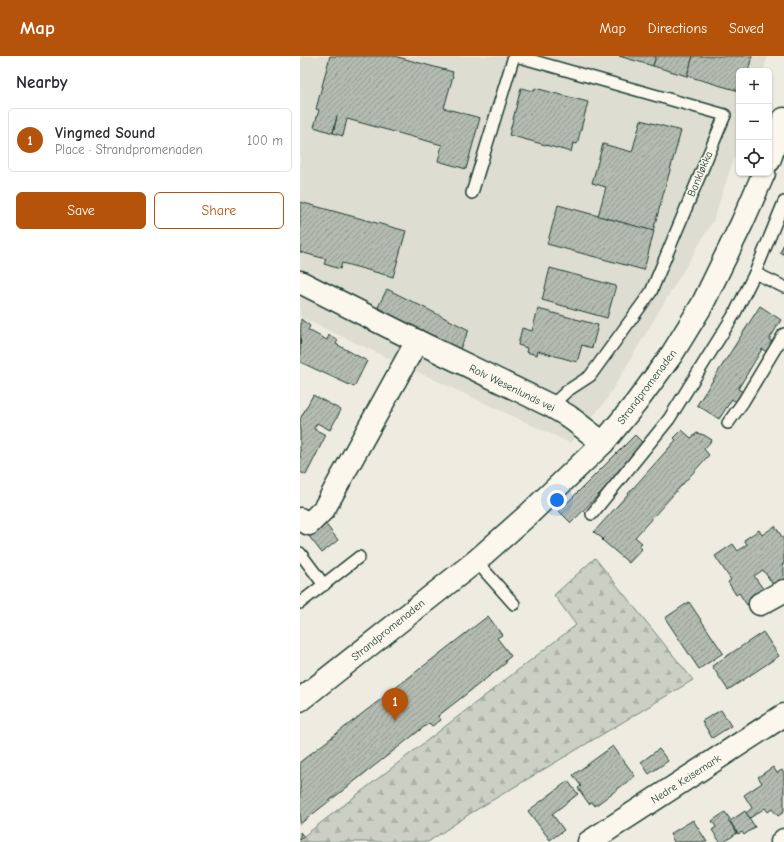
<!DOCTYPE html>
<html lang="en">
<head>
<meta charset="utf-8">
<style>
  :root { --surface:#fff; --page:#f7f7f7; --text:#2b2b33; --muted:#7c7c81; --line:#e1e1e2; --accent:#b45309 }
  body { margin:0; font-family:"Comic Neue",sans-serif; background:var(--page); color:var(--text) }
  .controls { position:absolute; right:12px; top:12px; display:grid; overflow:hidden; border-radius:6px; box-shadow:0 1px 3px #0004 }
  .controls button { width:36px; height:36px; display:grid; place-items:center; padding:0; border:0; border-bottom:1px solid var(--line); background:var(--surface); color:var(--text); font:20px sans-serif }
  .you { position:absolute; left:257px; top:444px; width:14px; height:14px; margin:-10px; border:3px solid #fff; border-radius:50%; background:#1a73e8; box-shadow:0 0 0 6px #1a73e833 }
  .badge { display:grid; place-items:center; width:26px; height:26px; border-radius:50%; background:var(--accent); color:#fff; font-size:13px; font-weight:700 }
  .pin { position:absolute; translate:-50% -33px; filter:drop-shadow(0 1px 2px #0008) }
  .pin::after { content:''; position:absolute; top:21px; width:14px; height:12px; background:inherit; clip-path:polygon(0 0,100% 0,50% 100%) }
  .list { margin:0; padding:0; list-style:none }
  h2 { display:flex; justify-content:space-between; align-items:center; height:52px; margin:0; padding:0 16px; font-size:17px }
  h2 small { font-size:13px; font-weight:400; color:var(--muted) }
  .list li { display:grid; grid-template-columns:26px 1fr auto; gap:12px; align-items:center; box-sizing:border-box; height:64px; margin:0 8px 8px; padding:0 8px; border:1px solid var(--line); border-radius:6px }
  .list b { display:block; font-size:15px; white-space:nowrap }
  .list p { margin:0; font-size:13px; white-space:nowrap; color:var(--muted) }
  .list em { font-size:13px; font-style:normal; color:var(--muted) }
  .actions { display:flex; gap:8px; padding:12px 16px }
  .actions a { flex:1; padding:9px 0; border:1px solid var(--accent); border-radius:6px; text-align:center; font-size:14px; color:var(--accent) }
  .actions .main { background:var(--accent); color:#fff }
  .icon { flex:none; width:22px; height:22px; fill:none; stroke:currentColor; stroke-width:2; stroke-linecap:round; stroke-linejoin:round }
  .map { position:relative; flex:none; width:484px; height:786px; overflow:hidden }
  header { display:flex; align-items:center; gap:24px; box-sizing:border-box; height:56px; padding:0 20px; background:var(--accent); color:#fff }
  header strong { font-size:19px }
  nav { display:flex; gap:22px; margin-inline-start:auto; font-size:14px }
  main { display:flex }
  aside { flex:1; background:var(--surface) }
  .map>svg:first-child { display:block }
  .built { fill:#ddddd2 }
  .forest { fill:url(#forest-firs); stroke:#75867c }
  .building { fill:url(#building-hatch); stroke:#1f3d34 }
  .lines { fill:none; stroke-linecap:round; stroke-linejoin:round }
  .service-casing { stroke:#1f3d34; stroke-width:14 }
  .minor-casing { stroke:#1f3d34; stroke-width:25 }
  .primary-casing { stroke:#1f3d34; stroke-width:25 }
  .service { stroke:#fbf7ec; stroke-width:11 }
  .minor { stroke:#fbf7ec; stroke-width:22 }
  .primary { stroke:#fbf7ec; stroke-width:22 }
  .labels { text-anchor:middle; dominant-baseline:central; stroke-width:3; stroke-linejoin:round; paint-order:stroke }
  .street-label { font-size:11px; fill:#1f3d34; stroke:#fbf7ec }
</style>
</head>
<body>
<header>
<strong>Map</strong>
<nav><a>Map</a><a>Directions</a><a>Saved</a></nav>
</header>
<main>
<aside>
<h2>Nearby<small></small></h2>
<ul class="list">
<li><span class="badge">1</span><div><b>Vingmed Sound</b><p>Place · Strandpromenaden</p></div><em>100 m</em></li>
</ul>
<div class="actions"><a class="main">Save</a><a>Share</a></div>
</aside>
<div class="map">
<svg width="484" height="786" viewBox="0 0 484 786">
  <defs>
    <pattern id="forest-firs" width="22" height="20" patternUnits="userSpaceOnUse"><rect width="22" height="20" fill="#cbcfc4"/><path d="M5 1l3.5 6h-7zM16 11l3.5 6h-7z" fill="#aeb3a9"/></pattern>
    <pattern id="building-hatch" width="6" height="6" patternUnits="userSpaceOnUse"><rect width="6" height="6" fill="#b4bbb0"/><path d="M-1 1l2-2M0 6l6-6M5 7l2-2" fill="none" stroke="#929990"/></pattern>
  </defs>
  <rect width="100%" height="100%" fill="#eeece1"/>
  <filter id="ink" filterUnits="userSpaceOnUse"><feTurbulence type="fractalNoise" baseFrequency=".025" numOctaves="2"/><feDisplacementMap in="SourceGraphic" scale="8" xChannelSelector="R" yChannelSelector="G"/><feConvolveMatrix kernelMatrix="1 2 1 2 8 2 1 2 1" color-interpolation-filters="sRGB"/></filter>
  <g filter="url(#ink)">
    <path class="built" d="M2,0H468L463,15H439V87L413,165L305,346L270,387L0,261V4Z"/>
    <path class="forest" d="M295,502L393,624L171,757L128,786H0V783L276,569L254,539Z"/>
    <g class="building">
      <path d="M30,0H94L153,16L152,20H153L144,52L180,62L166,113L138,105L142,89L47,63L43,80L33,77L37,60L33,77L14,71L19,54L16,53Z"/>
      <path d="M319,0H356L353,10Z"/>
      <path d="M356,0H393L387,20L353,10Z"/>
      <path d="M393,0H452L448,15H439V35L387,20Z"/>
      <path d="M221,32L234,35L235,32L288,46L277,88L273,87L271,96L209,79Z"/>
      <path d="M341,64L381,75L353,175L298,160L306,131L292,127L303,88L332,96Z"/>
      <path d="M0,146L106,175L93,221L42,207L40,213L24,208L26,203L0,196Z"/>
      <path d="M258,149L354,175L344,214L247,188Z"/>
      <path d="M484,187V198L480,197Z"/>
      <path d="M250,212L316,230L307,262L242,244Z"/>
      <path d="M87,233L169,274L158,297L76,255Z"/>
      <path d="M460,250L481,264L469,284L473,286L467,296L462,293L438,333L443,336L436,346L432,343L419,363L397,349Z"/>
      <path d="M238,253L298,269L292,292L282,289L277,306L238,295L237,299L226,296L227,292L218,289L222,272L232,275Z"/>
      <path d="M1,263L10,270L8,274L27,284L29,279L38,284L36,288L67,305L54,331L0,306Z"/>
      <path d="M13,339L41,354L30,374L17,367L14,373L26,379L6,419L0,416V363Z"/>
      <path d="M382,374L391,382L397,377L404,379L412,384L404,393L409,399L335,481L342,487L339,490L342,493L329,507L302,484L303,483L294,476L376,384L374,382Z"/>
      <path d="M335,379L346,390L271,467L259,455Z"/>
      <path d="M24,466L38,484L22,497L8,479Z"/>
      <path d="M475,470L484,484V508L482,509L484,511V525L475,531L463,514L454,520L466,537L447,549L439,537L436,539L428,526L431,524L415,500L433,488L438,495L447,488L444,484L459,474L462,479Z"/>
      <path d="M389,546L423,597L399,613L365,562Z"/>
      <path d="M188,560L202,579L197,582L211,600L205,605L206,607L138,660L141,664L132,670L129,667L0,768V706Z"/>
      <path d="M463,576L479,600L428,634L412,610Z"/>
      <path d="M421,654L431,670L412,682L402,665Z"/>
      <path d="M313,690L335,720L295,750L292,746L289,748L278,732L281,730L273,719Z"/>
      <path d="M359,693L368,705L349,718L341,706Z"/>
      <path d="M473,711L477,717L482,714L484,717V756L478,760L472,753L468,756L465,752L450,762L446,757L452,752L444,739L462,727L458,721Z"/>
      <path d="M268,725L278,738L252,758L264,774L250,784L228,755Z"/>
      <path d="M445,755L455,771L444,779L442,776L438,778L430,765Z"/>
      <path d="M425,756L430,763L428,764L437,777L424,786H420L412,774L416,771L412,765Z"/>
      <path d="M393,764L407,786H374L370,778Z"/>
      <path d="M0,776L4,781L0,784Z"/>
    </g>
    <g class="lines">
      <g class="service-casing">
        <g id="service">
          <path d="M216,0L425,59L351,236L290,320L267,335L251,350"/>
          <path d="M172,137L214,0"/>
          <path d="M455,217L484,231"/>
          <path d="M428,367L443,346L484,278"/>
          <path d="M292,458L369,363L435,257L455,217L484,146"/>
          <path d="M0,497L24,529"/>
          <path d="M176,505L214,548"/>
          <path d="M0,547L59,501"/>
        </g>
      </g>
      <g class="minor-casing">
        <g id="minor">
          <path d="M469,105L484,63"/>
          <path d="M0,226L117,285L251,350L268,360L303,387"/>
          <path d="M0,463L9,468L24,453L117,285"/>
          <path d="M460,548L484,535"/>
          <path d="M0,644L176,505L229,458L303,387L336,347L372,298L402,249L442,167L464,117"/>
          <path d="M289,786L484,659"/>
        </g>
      </g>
      <g class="primary-casing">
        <path id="primary" d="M482,786L484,784"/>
      </g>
      <use href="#service" class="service"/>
      <use href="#minor" class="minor"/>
      <use href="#primary" class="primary"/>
    </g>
  </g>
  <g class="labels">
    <g class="street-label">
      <text transform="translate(400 118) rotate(-67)">Bankløkka</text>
      <text transform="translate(347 331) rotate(-53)">Strandpromenaden</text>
      <text transform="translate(212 332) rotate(26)">Rolv Wesenlunds vei</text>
      <text transform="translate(88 574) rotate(-39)">Strandpromenaden</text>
      <text transform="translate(386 723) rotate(-33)">Nedre Keisemark</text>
    </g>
  </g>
</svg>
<div class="controls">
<button>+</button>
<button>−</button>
<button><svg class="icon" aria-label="locate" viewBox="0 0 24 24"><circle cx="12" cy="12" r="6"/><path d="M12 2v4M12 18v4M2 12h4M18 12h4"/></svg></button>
</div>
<div class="you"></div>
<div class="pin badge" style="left:95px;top:665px">1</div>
</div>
</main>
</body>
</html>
